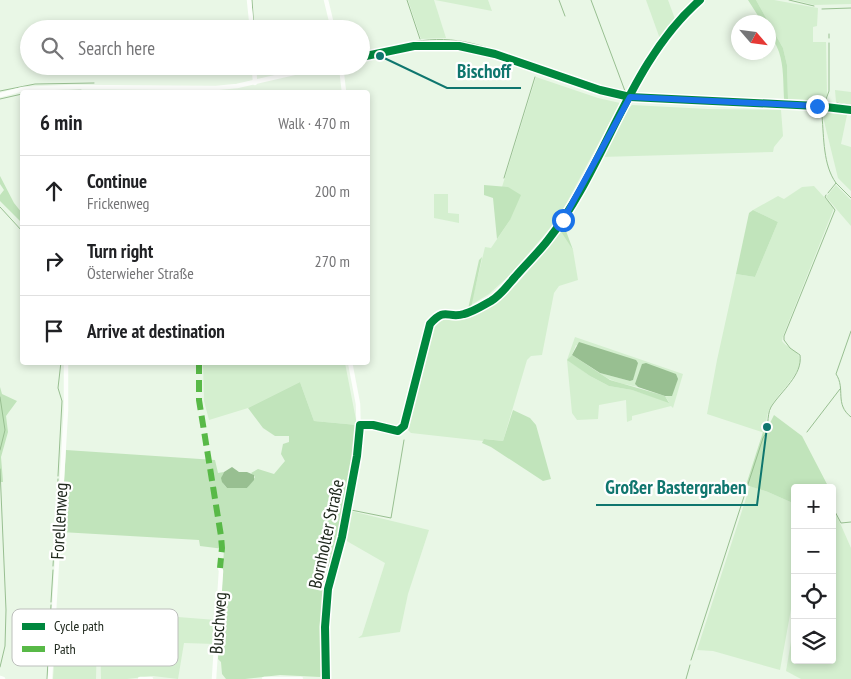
<!DOCTYPE html>
<html lang="en">
<head>
<meta charset="utf-8">
<style>
  :root { --surface:#fff; --page:#f6f6f6; --text:#202124; --muted:#757577; --line:#e0e0e0 }
  body { margin:0; font-family:"PT Sans Narrow",sans-serif; background:var(--page); color:var(--text) }
  .controls { position:absolute; right:15px; bottom:15px; display:grid; overflow:hidden; border-radius:5px; box-shadow:0 2px 8px #0003 }
  .controls button { width:45px; height:45px; display:grid; place-items:center; padding:0; border:0; border-bottom:1px solid var(--line); background:var(--surface); color:var(--text); font:25px sans-serif }
  .compass { position:absolute; left:731px; top:15px; width:45px; height:45px; border-radius:50%; background:var(--surface); box-shadow:0 2px 8px #0003; rotate:118deg }
  .stop { position:absolute; width:15px; height:15px; margin:-11px; border:4px solid #1a73e8; border-radius:50%; background:#fff }
  .stop.end { background:#1a73e8; border-color:#fff; box-shadow:0 1px 5px #0008 }
  .list { margin:0; padding:0; list-style:none }
  h2 { display:flex; justify-content:space-between; align-items:center; height:65px; margin:0; padding:0 20px; font-size:21px }
  h2 small { font-size:16px; font-weight:400; color:var(--muted) }
  .list li { display:grid; grid-template-columns:32px 1fr auto; gap:15px; align-items:center; box-sizing:border-box; height:70px; padding:0 20px; border-top:1px solid var(--line) }
  .list b { display:block; font-size:19px; white-space:nowrap }
  .list p { margin:0; font-size:16px; white-space:nowrap; color:var(--muted) }
  .list em { font-size:16px; font-style:normal; color:var(--muted) }
  .icon { flex:none; width:28px; height:28px; fill:none; stroke:currentColor; stroke-width:2; stroke-linecap:round; stroke-linejoin:round }
  .map { position:relative; flex:none; width:851px; height:679px; overflow:hidden }
  .search { position:absolute; background:var(--surface); box-shadow:0 2px 8px #0003; left:20px; top:20px; width:350px; height:55px; display:flex; align-items:center; gap:12px; box-sizing:border-box; padding:0 18px; border-radius:28px; color:var(--muted); font-size:19px }
  .panel { position:absolute; background:var(--surface); box-shadow:0 2px 8px #0003; left:20px; top:90px; width:350px; height:275px; border-radius:5px }
  .map>svg:first-child { display:block }
  .green { fill:#d4efcf; fill-rule:evenodd }
  .forest { fill:#c1e4bb }
  .water { fill:#98bf91 }
  .lines { fill:none; stroke-linecap:round; stroke-linejoin:round }
  .stream { stroke:#98bf91; stroke-width:1 }
  .minor { stroke:#fcfefb; stroke-width:4.5 }
  .quiet { stroke:#58b947; stroke-width:6; stroke-dasharray:12 6; stroke-linecap:butt }
  .cycleway-casing { stroke:#fff; stroke-width:11 }
  .cycleway { stroke:#00873e; stroke-width:8 }
  .route { stroke:#1a73e8; stroke-width:6 }
  .labels { text-anchor:middle; dominant-baseline:central; stroke-width:4.5; stroke-linejoin:round; paint-order:stroke }
  .street-label { font-size:18px; fill:#20291e; stroke:#fff }
  .key { fill:#fff; stroke:#bcbfbc; stroke-width:1 }
  .key-label { font-size:14px; fill:#20291e }
  .leader { fill:none; stroke:#0f766e; stroke-width:2 }
  .callout-dot { fill:#0f766e; stroke:#fff; stroke-width:2 }
  .callout-label { font-size:19px; text-anchor:middle; font-weight:bold; fill:#0f766e; stroke:#fff; stroke-width:4.5; stroke-linejoin:round; paint-order:stroke }
</style>
</head>
<body>
<div class="map">
<svg width="851" height="679" viewBox="0 0 851 679">
  <rect width="100%" height="100%" fill="#e9f7e6"/>
  <g class="green">
    <path d="M408,0H434L446,38L421,39Z"/>
    <path d="M435,0H488L492,11Z"/>
    <path d="M646,0H668L675,19L660,39Z"/>
    <path d="M756,0H774L818,8L817,26L813,27V42H826L827,95L824,101L788,99L787,65L783,48Z"/>
    <path d="M794,0H851V4L814,5Z"/>
    <path d="M536,77L598,98L620,103L558,219L510,275L489,294L471,305L485,247L491,248L510,220L508,187H502Z"/>
    <path d="M835,90L851,92V105L836,102Z"/>
    <path d="M632,105L708,109L781,110L783,136L774,147L773,152L601,157L627,110Z"/>
    <path d="M825,111L847,115L841,144L851,147V191L838,178L823,117Z"/>
    <path d="M836,185L851,200V226L826,197Z"/>
    <path d="M814,186L834,208L783,336L782,341C786,347 796,350 799,356C806,370 774,397 769,410C766,417 766,425 765,433L707,414L717,360L736,274L755,277L778,222L753,210L778,196L784,199L802,187Z"/>
    <path d="M434,194H448V213L459,214V223L434,218Z"/>
    <path d="M561,229L573,250L578,280L559,286L554,293L542,355L531,356L527,360L503,441L485,439L483,441L411,433L408,430L433,330C442,311 450,323 465,318C474,315 482,310 490,306C516,292 541,253 561,229Z"/>
    <path d="M575,337L683,374L673,408L671,406L632,416V420L627,422L626,400L599,405L598,419L577,420L572,413L567,360ZM576,345L632,380L630,381L600,373C610,382 625,384 638,387L635,384L669,397L665,396L669,402L632,390L609,386L590,376L568,360L572,355Z"/>
    <path d="M203,363H345L357,425L314,421L300,382L248,408L209,420L204,401Z"/>
    <path d="M750,486L768,492L795,504V587L780,670L713,651L697,650Z"/>
    <path d="M833,507L851,548V679H801L786,671L795,618V660H832Z"/>
    <path d="M351,511L429,530L408,594L400,632L358,638L362,635L385,563L345,540Z"/>
    <path d="M58,609L137,618L140,614L216,620L215,644L184,643L178,679L153,676L127,679H101L100,635L56,632Z"/>
    <path d="M56,635L97,636L96,679H53Z"/>
  </g>
  <g class="forest">
    <path d="M748,0H756L783,48L787,65L788,99H784C783,83 784,67 779,52C775,39 768,38 768,22H762Z"/>
    <path d="M622,103L625,104L562,220L573,250L560,230L509,292L499,301L474,314L468,309L479,260L482,257L471,308L488,299L499,291L544,241L561,219Z"/>
    <path d="M0,176L14,203L22,213V223L0,201V195L4,190L0,184Z"/>
    <path d="M484,185L508,187L521,195L510,220L497,239L493,198L484,195Z"/>
    <path d="M753,210L778,222L755,277L736,274L749,213Z"/>
    <path d="M572,355L610,380L662,395L665,396L669,403L632,390L609,386L590,376L567,360Z"/>
    <path d="M300,382L314,421L357,425L354,456L340,536L325,588L322,627L323,674L320,677L280,675L245,679H226L222,674L221,662L218,659L224,549L200,546L199,540L61,532L66,450L215,460L218,473L224,472C220,478 222,483 227,488H247L255,477L251,473L258,469L274,474L285,461L281,454L283,444L289,442V436H275L263,428L248,408Z"/>
    <path d="M0,387L2,394L17,401L6,416L8,432L1,457L3,482H0Z"/>
    <path d="M513,410L530,418L536,425L551,479L543,481L491,447L482,443L484,439L503,441Z"/>
    <path d="M774,415L802,436L829,488H795V504L768,492L746,485L763,432L765,433Z"/>
  </g>
  <g class="water">
    <path d="M579,342L636,360L638,363L633,380L630,381L600,373L572,355Z"/>
    <path d="M646,363L676,374L678,379L672,396H665L638,387L635,384L642,364Z"/>
    <path d="M232,467L239,472H247L254,475V480L247,488H227L222,482L221,478L224,472Z"/>
  </g>
  <g class="lines">
    <g class="stream">
      <path d="M252,0L254,29"/>
      <path d="M407,0L420,39"/>
      <path d="M559,0L565,16"/>
      <path d="M591,0L625,91"/>
      <path d="M789,0L814,6"/>
      <path d="M822,9L851,8"/>
      <path d="M829,34V38"/>
      <path d="M381,49C432,36 455,35 505,54"/>
      <path d="M642,82C661,49 676,25 705,0"/>
      <path d="M0,91L35,84L94,83"/>
      <path d="M31,92L81,90"/>
      <path d="M0,99L22,94"/>
      <path d="M825,102L829,91V43"/>
      <path d="M837,103L851,106"/>
      <path d="M824,111L822,116C824,138 823,165 836,183L828,193"/>
      <path d="M504,178L535,77"/>
      <path d="M836,183L851,198"/>
      <path d="M0,207L22,231"/>
      <path d="M851,331L836,374C846,389 834,404 851,417"/>
      <path d="M0,397L5,430L0,450"/>
      <path d="M807,432L840,389"/>
      <path d="M0,469L6,610L5,646L0,667"/>
      <path d="M58,476L62,401L58,388L61,362"/>
      <path d="M832,506L841,523L851,522"/>
      <path d="M351,510L391,518L404,440"/>
      <path d="M53,566L58,479"/>
      <path d="M51,602L53,570"/>
      <path d="M691,660L763,438C770,429 766,416 771,407C781,391 803,375 800,355L790,348L784,340V336L835,210L825,197L826,195"/>
      <path d="M47,679L51,605"/>
      <path d="M686,679L690,665"/>
    </g>
    <g class="minor">
      <path d="M249,0L252,29"/>
      <path d="M326,0L333,29"/>
      <path d="M361,57L414,46H459L495,54L600,90L630,97L817,106L851,110"/>
      <path d="M254,66L255,83"/>
      <path d="M341,66L344,92"/>
      <path d="M0,95L23,89L72,87L216,88L237,86L324,66"/>
      <path d="M563,221C584,181 605,142 627,102C648,63 665,30 700,0"/>
      <path d="M0,678L3,679"/>
      <path d="M50,679L66,410V362"/>
      <path d="M140,679H151"/>
      <path d="M214,679L221,571L220,568"/>
      <path d="M264,679H301"/>
      <path d="M326,679L325,627L328,589L342,537L359,441L358,404L350,362"/>
    </g>
    <path class="quiet" d="M199,362V400L221,536L222,548L220,568"/>
    <g class="cycleway-casing">
      <g id="cycleway">
        <path d="M361,57L414,46H459L495,54L600,90L630,97L817,106L851,110"/>
        <path d="M326,679L325,627L328,589L342,537L357,456L360,425H373L398,431L404,426L430,324C446,306 447,319 464,314C473,312 482,306 491,301C501,295 507,286 515,277C526,264 538,253 548,240C606,167 628,63 700,0"/>
      </g>
    </g>
    <use href="#cycleway" class="cycleway"/>
  </g>
  <g class="lines">
    <path class="route" d="M563,220L630,97L817,106"/>
  </g>
  <g class="labels">
    <g class="street-label">
      <text transform="translate(59 521) rotate(-87)">Forellenweg</text>
      <text transform="translate(326 534) rotate(-78)">Bornholter Straße</text>
      <text transform="translate(218 623) rotate(-86)">Buschweg</text>
    </g>
  </g>
  <rect x="12" y="609" width="166" height="57" rx="8" class="key"/>
  <rect x="22" y="623" width="23" height="7" fill="#00873e"/>
  <rect x="22" y="646" width="23" height="6" fill="#58b947"/>
  <g class="key-label">
    <text x="54" y="631">Cycle path</text>
    <text x="54" y="654">Path</text>
  </g>
  <path class="leader" d="M380 56L447 88H521M767 427L757 505H596"/>
  <g class="callout-dot">
    <circle cx="380" cy="56" r="5"/>
    <circle cx="767" cy="427" r="5"/>
  </g>
  <g class="callout-label">
    <text x="484" y="78">Bischoff</text>
    <text x="676" y="494">Großer Bastergraben</text>
  </g>
</svg>
<div class="controls">
<button>+</button>
<button>−</button>
<button><svg class="icon" aria-label="locate" viewBox="0 0 24 24"><circle cx="12" cy="12" r="6"/><path d="M12 2v4M12 18v4M2 12h4M18 12h4"/></svg></button>
<button><svg class="icon" aria-label="layers" viewBox="0 0 24 24"><path d="M12 4l9 5-9 5-9-5zM3 14l9 5 9-5"/></svg></button>
</div>
<svg class="compass" viewBox="-18 -18 36 36"><path d="M0-13l5 13h-10z" fill="#e53935"/><path d="M0 13l5-13h-10z" fill="#757577"/></svg>
<div class="stop" style="left:563px;top:220px"></div>
<div class="stop end" style="left:817px;top:106px"></div>
<div class="search"><svg class="icon" aria-label="search" viewBox="0 0 24 24"><circle cx="10" cy="10" r="6"/><path d="M15 15l6 6"/></svg>Search here</div>
<section class="panel">
<h2>6 min<small>Walk · 470 m</small></h2>
<ul class="list">
<li><svg class="icon" aria-label="ahead" viewBox="0 0 24 24"><path d="M12 20V5M6 11l6-6 6 6"/></svg><div><b>Continue</b><p>Frickenweg</p></div><em>200 m</em></li>
<li><svg class="icon" aria-label="right" viewBox="0 0 24 24"><path d="M7 20v-9h11M14 6l5 5-5 5"/></svg><div><b>Turn right</b><p>Österwieher Straße</p></div><em>270 m</em></li>
<li><svg class="icon" aria-label="arrive" viewBox="0 0 24 24"><path d="M6 21V4h12l-3 4 3 4H6"/></svg><div><b>Arrive at destination</b></div></li>
</ul>
</section>
</div>
</body>
</html>
